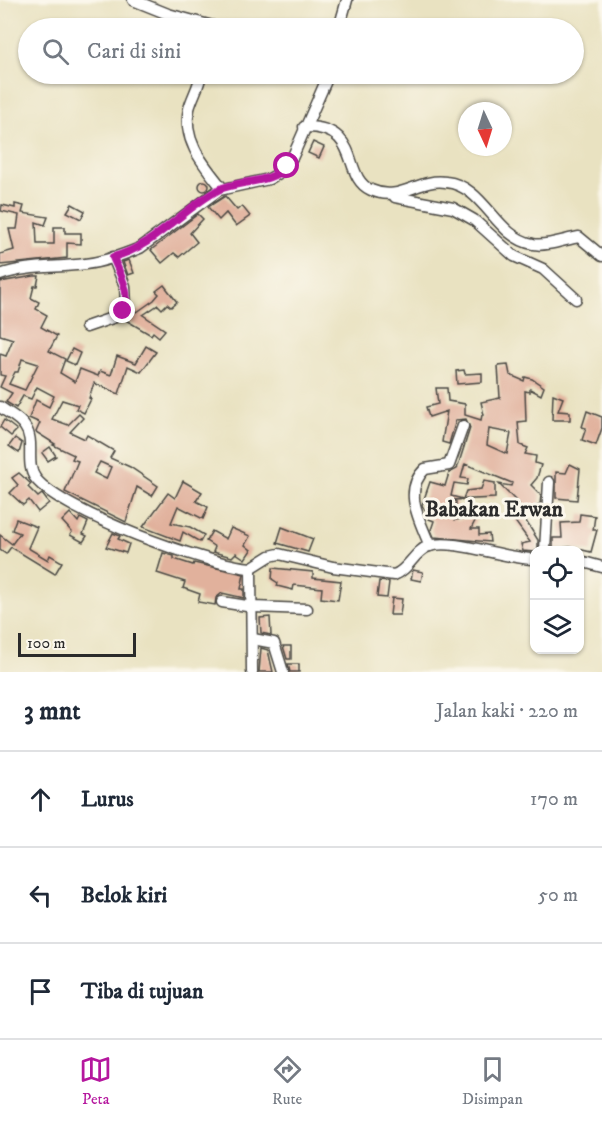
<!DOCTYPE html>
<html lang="id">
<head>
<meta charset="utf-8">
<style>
  :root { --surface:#fff; --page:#f2f2f3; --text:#1f2937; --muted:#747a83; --line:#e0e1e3; --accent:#b5179e }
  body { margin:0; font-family:"IM FELL DW Pica",serif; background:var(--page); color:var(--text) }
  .controls { position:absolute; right:18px; bottom:18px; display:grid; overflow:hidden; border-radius:12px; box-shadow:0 2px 4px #0004 }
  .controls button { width:54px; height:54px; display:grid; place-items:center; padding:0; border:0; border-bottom:2px solid var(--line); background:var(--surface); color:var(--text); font:30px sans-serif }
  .compass { position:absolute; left:458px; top:102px; width:54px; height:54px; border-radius:50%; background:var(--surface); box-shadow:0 2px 4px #0004; rotate:176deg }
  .scale { position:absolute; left:18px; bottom:15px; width:118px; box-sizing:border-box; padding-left:6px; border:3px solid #2b2b2b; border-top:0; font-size:16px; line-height:21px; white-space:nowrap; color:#2b2b2b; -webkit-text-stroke:4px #fbf7ec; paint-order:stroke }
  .stop { position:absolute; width:18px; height:18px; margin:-14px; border:4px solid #b5179e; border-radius:50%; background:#fff }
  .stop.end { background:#b5179e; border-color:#fff; box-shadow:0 2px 6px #0008 }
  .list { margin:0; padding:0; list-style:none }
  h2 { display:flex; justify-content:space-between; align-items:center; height:78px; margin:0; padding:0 24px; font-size:26px }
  h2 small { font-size:20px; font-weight:400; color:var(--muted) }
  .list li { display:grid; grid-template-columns:39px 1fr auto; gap:18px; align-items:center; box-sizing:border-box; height:96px; padding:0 24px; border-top:2px solid var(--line) }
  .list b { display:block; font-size:22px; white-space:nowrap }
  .list em { font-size:20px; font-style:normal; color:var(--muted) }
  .icon { flex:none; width:33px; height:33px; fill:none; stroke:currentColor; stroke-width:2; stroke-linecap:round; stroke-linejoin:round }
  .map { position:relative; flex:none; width:602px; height:672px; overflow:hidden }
  .search { position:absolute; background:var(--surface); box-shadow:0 2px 4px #0004; left:18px; right:18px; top:18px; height:66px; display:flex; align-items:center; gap:15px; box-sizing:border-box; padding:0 21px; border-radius:33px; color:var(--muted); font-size:22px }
  .sheet { height:366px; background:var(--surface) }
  nav { display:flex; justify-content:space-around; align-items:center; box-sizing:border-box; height:84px; border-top:2px solid var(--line); background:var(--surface); font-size:16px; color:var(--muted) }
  nav a { display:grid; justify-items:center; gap:3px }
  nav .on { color:var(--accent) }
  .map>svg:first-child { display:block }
  .building { fill:#e1b19c; fill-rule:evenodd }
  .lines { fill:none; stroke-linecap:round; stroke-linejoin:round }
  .minor-casing { stroke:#484642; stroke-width:13 }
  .minor { stroke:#fff; stroke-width:10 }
  .route { stroke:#b5179e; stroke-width:8 }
  .labels { text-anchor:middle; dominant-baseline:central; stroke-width:6; stroke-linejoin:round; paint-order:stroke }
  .neighbourhood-label { font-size:22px; font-weight:bold; fill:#2b2b2b; stroke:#fbf7ec }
</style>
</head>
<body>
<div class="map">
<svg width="602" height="672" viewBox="0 0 602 672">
  <rect width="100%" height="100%" fill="#fbf7ec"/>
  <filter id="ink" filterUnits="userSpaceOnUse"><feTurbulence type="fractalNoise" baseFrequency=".0167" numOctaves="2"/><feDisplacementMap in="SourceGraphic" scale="12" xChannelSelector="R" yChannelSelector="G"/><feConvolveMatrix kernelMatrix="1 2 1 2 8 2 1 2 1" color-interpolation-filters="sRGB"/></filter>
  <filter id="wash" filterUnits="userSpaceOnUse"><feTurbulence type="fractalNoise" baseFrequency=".008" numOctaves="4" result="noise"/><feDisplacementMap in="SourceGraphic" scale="24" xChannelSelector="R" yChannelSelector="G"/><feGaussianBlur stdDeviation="1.35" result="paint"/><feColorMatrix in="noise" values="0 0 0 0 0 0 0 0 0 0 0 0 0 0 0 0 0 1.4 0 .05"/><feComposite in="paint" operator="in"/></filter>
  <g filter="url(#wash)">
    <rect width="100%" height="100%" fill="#e9e2c1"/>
    <g id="blocks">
      <g class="building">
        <path d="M313,142L324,147L319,158L308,153Z"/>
        <circle cx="204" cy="186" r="5"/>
        <path d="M225,196L237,210L242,206L250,216L236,226L226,213L219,220L208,207Z"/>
        <path d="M15,204L24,206L22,213L48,217L45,225L36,222L37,244H54V227H65V233H81V244L67,243V258L0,265V254L14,250L9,229H17L19,215L1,211L2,205L15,208Z"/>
        <path d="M72,204L85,211L81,219L67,212Z"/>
        <path d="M198,214L203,219L190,233L197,242L179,257L174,253L162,263L151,250Z"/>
        <path d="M129,260L134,273L128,275L123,262Z"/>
        <path d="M34,276H39L37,286H34L31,298L39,302L36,309L47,315L41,327L57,336L49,351L65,359L60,373L75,382L80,369L98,376L100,371L111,375L117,356L136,363L146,346L156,352L141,372L128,366L119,394L94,383L89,398L91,399L84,413L76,409L78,405L62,400L52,419L68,425L79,414L83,418L70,432L85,439L87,435L114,451L110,458L130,467L158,486L152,496L137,487L126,522L65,492L78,461L72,459L74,455L53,445L55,444L36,432L40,423L29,418L36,400L49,407L54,396L37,387L31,399L23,396L16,408L6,402L12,393L0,387L5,376L0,375V354L6,356L13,339L0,335V282ZM22,359L38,364L25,390L9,384L15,372H18ZM100,462L111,467L106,479L94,473Z"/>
        <path d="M164,285L177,302L171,307L167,304L162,309L158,305L143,315L165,330L159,337L153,332L151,335L124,319L132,310L137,312L154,300L159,294L156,291Z"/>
        <path d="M72,349L80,353L75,365L66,361Z"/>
        <path d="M508,365L510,375L524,381L525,377L532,379L544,387L541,395L530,389V392L525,391L526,421L518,422L520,445L528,448L525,454L536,456L535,463L541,465L537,478L531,485L541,495L540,504L522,515L538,540V550L534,552L523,551L521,544L530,542L514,520L521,515L515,506L519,504L499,484L511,486L512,483L465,464L461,478L468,479L467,485L454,483L451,496L463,499L466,491L481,489L484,481L495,483V498L453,500L456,502L455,520L477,517L471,529H479V535L489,534L490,542L434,537L431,530L434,521L429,519L431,513L424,509L422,505L430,482L445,486L449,473L457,469L470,428L466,419L456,420L449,444L442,442L447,411L429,417L426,407L438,404L436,388H447L448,401L465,404V415L481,420L482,415H484L481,402L500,398L498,366ZM489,429L511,433L507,454L487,445Z"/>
        <path d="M464,370L465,374L482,373V382L457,384L456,371Z"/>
        <path d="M553,394L563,398L558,411L570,412V420H552Z"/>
        <path d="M587,411L602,417V428L596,445L582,440L586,428L582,427Z"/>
        <path d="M4,420L17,430L11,436L0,427Z"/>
        <path d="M15,438L22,443L19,453L9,446Z"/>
        <path d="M50,447L56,456L48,461L42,453Z"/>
        <path d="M570,464L580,469L577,500L556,498V472L566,473Z"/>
        <path d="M19,473L31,484L28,487L38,497L42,494L49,503L38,512L29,500L23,505L10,493L18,485L12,478Z"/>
        <path d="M183,481L202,492L196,501L208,507L203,519L178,506L171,523L190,527L204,535L200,542L183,532L180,541L143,527L168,493L175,498Z"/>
        <path d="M70,513L78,522L80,518L88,522L83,534L87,536L83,542L70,535L72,532L62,521Z"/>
        <path d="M580,514L595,516L593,530H597L591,552L570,547L553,549V538H562L561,523L579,522Z"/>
        <path d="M16,519L37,527L28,548L48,560L50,555L62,562L55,574L11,547L6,554L0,550V535L12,544L20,533L12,530Z"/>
        <path d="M282,527L313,539L308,552L277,543Z"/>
        <path d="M231,528L250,536L245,545L251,550L245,559L236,553L232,557L213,552L215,547L206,541L212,531L226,539Z"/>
        <path d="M113,533L120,536L118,539L129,544L126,553L106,547Z"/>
        <path d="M163,553L174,556V559L193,565L194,563L244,574L241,589H244V598L222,593L216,598L215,605L198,602L200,594L183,588L185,582L157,573Z"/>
        <path d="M273,568L313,572V578L341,581L338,600L321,598L322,588L294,585L293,590L277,586L278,583L272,579Z"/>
        <path d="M413,570L423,572L421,581L411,579Z"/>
        <path d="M379,581L389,582L387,598L377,597Z"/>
        <path d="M392,598L402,599L400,615H390Z"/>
        <path d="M270,617L271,635L261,633L260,618Z"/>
        <path d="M283,646H291V659H287Z"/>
        <path d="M261,648L268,650L273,672H259Z"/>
        <path d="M288,664H299V672H290Z"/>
      </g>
    </g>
  </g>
  <g filter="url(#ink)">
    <use href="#blocks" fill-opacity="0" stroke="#484642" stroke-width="1.5"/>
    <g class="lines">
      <g class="minor-casing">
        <g id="minor">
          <path d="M133,0L168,14L220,28"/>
          <path d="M339,28L347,0"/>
          <path d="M201,74C199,87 192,97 189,109C182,141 204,165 223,189"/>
          <path d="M304,127C363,126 341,177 371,190C401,203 417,178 446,182C485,186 495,237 533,244C546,247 566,239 579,237L602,256"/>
          <path d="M395,197L453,208L474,220L514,256L543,269L576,299"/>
          <path d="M0,275C27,265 57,268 85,264C103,262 123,255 140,248L219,190L269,179L281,172L293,156L329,74"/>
          <path d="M86,327L115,317L126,306L125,286L113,257"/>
          <path d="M0,407C8,413 20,418 25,427C36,442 24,464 36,479C64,513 207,565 251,568L270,556L279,554L333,567L394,575C409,570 414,551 429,546C454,538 505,559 534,559"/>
          <path d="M430,546C420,521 402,491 425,469L449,465L463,426"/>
          <path d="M545,550L549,482"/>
          <path d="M580,561L602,567"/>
          <path d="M251,568L252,672"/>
          <path d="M222,602L253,607L307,609"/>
          <path d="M253,639L274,643L283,672"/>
        </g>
      </g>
      <use href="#minor" class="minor"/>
    </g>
  </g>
  <g class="lines" filter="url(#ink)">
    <path class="route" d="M123,311C133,295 119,273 113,257C155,246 181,210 218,190C241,179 269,185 287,166"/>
  </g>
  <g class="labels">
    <g class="neighbourhood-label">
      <text x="494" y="509">Babakan Erwan</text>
    </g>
  </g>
</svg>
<div class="controls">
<button><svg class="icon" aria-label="locate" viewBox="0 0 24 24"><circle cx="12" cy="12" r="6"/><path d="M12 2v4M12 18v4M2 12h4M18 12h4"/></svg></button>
<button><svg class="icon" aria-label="layers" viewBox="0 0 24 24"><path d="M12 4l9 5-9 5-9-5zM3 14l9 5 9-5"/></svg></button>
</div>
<svg class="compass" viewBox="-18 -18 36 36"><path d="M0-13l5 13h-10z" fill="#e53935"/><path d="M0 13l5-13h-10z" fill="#747a83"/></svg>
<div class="scale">100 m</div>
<div class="stop" style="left:287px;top:166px"></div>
<div class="stop end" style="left:123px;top:311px"></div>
<div class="search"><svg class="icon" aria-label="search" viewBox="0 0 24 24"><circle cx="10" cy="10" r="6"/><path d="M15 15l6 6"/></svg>Cari di sini</div>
</div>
<section class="sheet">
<h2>3 mnt<small>Jalan kaki · 220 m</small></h2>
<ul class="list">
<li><svg class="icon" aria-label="ahead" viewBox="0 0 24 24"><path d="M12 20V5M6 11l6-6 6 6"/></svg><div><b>Lurus</b></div><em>170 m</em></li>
<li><svg class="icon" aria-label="left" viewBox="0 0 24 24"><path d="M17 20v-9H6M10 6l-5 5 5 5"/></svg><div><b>Belok kiri</b></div><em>50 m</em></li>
<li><svg class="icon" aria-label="arrive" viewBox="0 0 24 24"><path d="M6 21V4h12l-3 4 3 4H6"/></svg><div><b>Tiba di tujuan</b></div></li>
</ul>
</section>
<nav>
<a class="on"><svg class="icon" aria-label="map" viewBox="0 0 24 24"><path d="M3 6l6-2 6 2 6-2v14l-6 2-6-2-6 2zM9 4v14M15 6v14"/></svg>Peta</a>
<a><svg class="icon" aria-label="directions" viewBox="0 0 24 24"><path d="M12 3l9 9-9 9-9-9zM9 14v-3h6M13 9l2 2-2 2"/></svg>Rute</a>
<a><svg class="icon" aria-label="saved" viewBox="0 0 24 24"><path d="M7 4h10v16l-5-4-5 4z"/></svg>Disimpan</a>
</nav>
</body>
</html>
